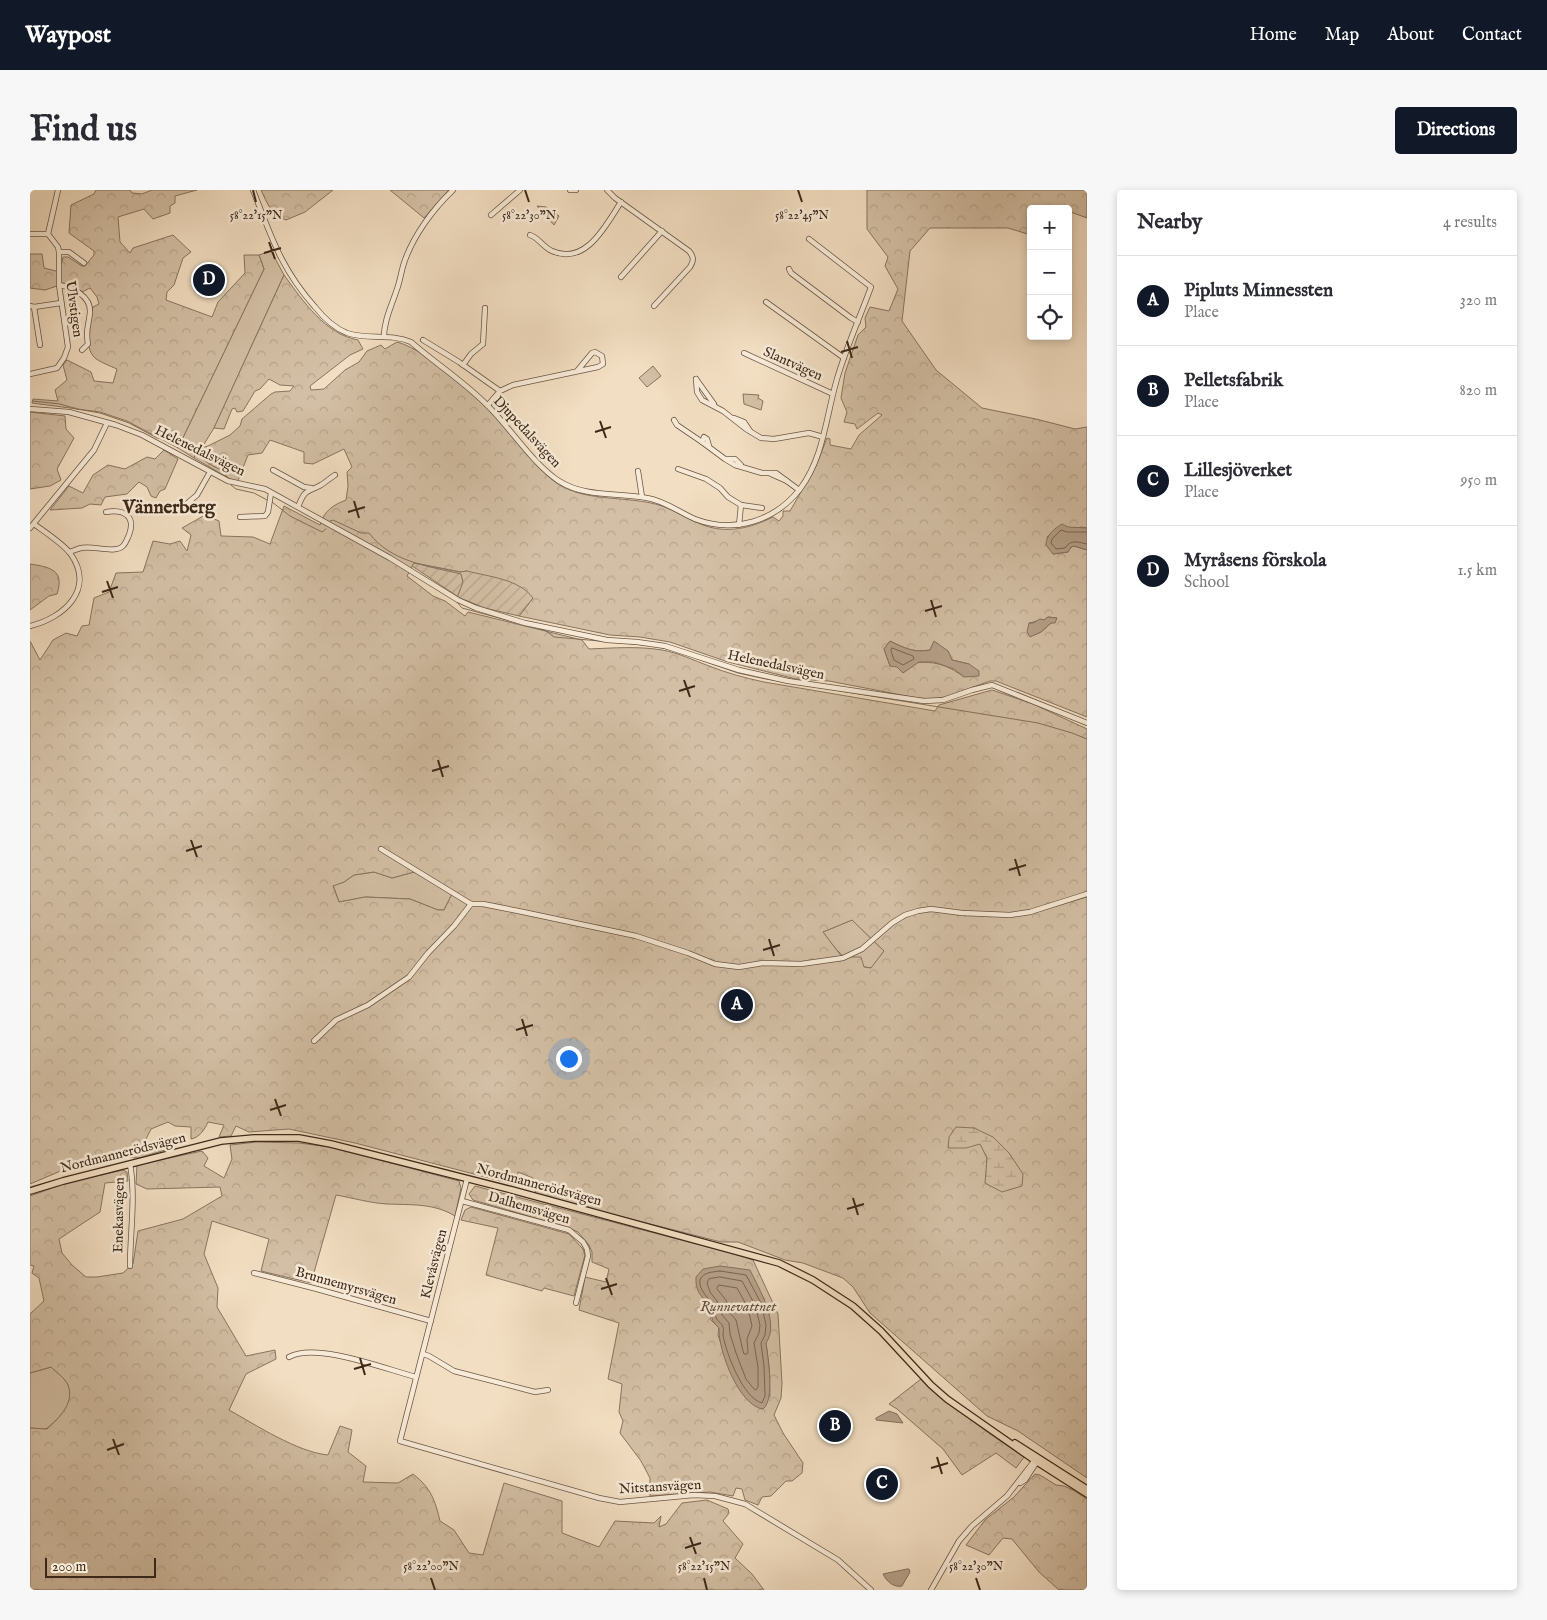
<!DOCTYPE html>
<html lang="en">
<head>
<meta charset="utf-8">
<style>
  :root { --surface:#fff; --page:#f7f7f7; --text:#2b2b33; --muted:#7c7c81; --line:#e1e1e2; --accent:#111827 }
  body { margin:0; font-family:"IM FELL English",serif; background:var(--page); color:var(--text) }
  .controls { position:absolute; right:15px; top:15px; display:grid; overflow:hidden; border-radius:5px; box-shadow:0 2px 8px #0003 }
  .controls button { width:45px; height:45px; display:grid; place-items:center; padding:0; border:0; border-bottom:1px solid var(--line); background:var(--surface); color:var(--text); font:25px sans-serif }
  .scale { position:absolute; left:15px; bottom:12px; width:111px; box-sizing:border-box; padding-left:5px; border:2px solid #3e2919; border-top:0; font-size:14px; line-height:18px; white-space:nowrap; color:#3e2919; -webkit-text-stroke:4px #f7ead7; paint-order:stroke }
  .you { position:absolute; left:538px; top:868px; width:18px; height:18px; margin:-12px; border:4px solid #fff; border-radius:50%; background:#1a73e8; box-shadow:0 0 0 8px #1a73e833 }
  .badge { display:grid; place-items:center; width:32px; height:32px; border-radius:50%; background:var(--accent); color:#fff; font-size:16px; font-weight:700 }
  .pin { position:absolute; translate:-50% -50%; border:2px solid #fff; box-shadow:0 1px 5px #0006 }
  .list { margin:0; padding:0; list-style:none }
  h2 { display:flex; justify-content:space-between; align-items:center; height:65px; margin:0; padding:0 20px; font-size:21px }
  h2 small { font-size:16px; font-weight:400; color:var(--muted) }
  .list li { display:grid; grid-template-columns:32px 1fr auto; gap:15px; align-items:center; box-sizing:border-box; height:90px; padding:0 20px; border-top:1px solid var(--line) }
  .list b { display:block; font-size:19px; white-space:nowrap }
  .list p { margin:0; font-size:16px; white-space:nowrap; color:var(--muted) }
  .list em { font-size:16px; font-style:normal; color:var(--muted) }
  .icon { flex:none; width:28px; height:28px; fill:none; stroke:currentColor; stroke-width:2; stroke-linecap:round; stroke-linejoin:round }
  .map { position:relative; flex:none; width:1057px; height:1400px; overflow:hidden; border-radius:5px }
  header { display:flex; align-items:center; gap:30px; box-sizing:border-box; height:70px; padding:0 25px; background:var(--accent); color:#fff }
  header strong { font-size:24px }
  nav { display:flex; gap:28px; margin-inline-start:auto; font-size:18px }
  .intro { display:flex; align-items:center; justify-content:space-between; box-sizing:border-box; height:120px; padding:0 30px }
  h1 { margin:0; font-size:35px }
  .button { padding:12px 22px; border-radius:5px; background:var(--accent); color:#fff; font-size:18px; font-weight:700 }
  main { display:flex; gap:30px; padding:0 30px }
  aside { flex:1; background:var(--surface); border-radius:5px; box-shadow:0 2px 8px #0003 }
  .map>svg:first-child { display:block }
  .grass { fill:#d3bfa5; stroke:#88745f }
  .forest { fill:url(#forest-crowns); stroke:#88745f; fill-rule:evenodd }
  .wetland { fill:url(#wetland-marsh); stroke:#88745f }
  .garden { fill:url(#garden-furrows); stroke:#88745f }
  .water { fill:#b5a089; stroke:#85705c }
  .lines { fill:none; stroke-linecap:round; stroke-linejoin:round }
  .shore { stroke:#7a6451; stroke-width:1 }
  .stream { stroke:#85705c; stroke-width:1 }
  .minor-casing { stroke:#6b5643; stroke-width:6 }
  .major-casing { stroke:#3e2919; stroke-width:8 }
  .minor { stroke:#f7ead7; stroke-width:4.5 }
  .major { stroke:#f2dec2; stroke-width:5.5 }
  .ticks { fill:none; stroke:#3e2919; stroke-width:2 }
  .labels { text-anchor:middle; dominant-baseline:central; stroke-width:5; stroke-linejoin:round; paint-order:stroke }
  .street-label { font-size:14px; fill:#3e2919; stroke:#f7ead7 }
  .water-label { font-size:15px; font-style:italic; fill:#624d3b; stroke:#f7ead7 }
  .district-label { font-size:19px; font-weight:bold; fill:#3e2919; stroke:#f7ead7 }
  .ticks-label { font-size:12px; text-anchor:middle; fill:#3e2919; stroke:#f7ead7; stroke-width:5; stroke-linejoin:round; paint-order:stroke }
</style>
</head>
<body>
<header>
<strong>Waypost</strong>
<nav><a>Home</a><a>Map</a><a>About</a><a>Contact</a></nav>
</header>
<div class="intro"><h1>Find us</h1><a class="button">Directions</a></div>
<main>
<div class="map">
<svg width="1057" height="1400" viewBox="0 0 1057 1400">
  <defs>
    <pattern id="forest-crowns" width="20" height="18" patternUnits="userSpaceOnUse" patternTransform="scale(1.25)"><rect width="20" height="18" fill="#d3bfa5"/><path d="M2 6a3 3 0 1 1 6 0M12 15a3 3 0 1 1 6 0" fill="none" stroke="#b6a48d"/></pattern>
    <pattern id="wetland-marsh" width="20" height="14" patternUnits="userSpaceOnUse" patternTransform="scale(1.25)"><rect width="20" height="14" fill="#d3bfa5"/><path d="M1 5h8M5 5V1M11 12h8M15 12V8" fill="none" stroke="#b6a48d"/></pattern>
    <pattern id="garden-furrows" width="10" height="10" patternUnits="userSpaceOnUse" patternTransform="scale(1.25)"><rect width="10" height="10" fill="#d3bfa5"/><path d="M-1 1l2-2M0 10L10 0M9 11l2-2" fill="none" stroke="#b6a48d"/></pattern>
  </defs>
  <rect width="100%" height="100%" fill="#f2dec2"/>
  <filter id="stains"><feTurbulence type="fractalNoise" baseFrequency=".004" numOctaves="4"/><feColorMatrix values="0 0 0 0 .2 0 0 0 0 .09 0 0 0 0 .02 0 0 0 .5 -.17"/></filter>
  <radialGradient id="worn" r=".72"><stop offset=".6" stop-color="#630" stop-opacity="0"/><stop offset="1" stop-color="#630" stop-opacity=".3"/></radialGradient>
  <g class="grass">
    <path d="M241,61L254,85L184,238L171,259L167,260L164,268L148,258L234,79L229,65Z"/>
    <path d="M623,176L631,186L617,197L609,188Z"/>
    <path d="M344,682L362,688L384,682L422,704L414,720H408L380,709L336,707L309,712L303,695L314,692L324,685Z"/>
    <path d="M822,730L854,761L842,778C817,776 806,760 793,742Z"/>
    <path d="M21,1177C26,1182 35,1188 38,1195C46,1213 29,1228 16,1239L0,1238V1183Z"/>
  </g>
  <g class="forest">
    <path d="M66,0H100L102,3L112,4L122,0H167L145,6V13L140,16V23L123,29L114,19L88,27L90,52L100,63L103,58L143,45L161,62L153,68L144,95L137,102L136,110L182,127L188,112L215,83L214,65H229L234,79L148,258L97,231L70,222L2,213L3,209L28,211L25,200L37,190L33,175L37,170L61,182L64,191L83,193L87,179C80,176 70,172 65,168C53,157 59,130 63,117L69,114L67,107L60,98L52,102C45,97 36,92 27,93V96L15,100L0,98V64H12L14,78L30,82L33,67H38L52,76H55L64,65V61L39,43L41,15L64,4Z"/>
    <path d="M231,0H303L275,22L256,30C242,26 237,13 231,0Z"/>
    <path d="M360,0H419L394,28Z"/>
    <path d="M837,0H1057V28L1038,21V19C1034,19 1030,17 1026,17C1018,16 1009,19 1001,19V45L978,38H900L880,61L872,131L906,180L952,218L1006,229L1045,239L1057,237V338L1052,337L1023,342L1017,347L1023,364L1038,362L1041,357L1044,356L1057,360V527L966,491H960L918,506L906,509L887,508L799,491L766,489L698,472L640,452L610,447L580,445L489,426L503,408L437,381L431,382L384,373L377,386L403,406L415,411L435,426L438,422L552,450L559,459C583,458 608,456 632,460C649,463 663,470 679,476C697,483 715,488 734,492L905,521L909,515L962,500L1003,514L1057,539V1288L988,1241L957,1226L840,1123L823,1097L813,1088L773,1073L755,1070L708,1052H691L506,1005L503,988L488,982L486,995L325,953L259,939L219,942L206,936L201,946L189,947L194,935L178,932C175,939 169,948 161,949V937L145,936L138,932L121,939L110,961L116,962L120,957L144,953L145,957L109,968L92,967L33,980L0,994V451L10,470L23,450L36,443L47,446L52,436L59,435L64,408L79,402L86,383L113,382L123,351L140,354L150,351L157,361L161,345L152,338L175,325L189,331L191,346L223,347L240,354L254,316L290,335C294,321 303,315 316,310L318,296L317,282L322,277L314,259L283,274L274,273V262L240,250L232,263L218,265L207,293L164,268L167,259L178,256L200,245L210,236L212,229L241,204L245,202L260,201L264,196L250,195L239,189L230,199L225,201L213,221L207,222L205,218L202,219L194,239L184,238L254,85C273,111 295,144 328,150L333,159L320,165L280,196L281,200L294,199L315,180L329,172L337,161L351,155L355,159L367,152C400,161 453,212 476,238C493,257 507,280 528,294C558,313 599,305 632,316C646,321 659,330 673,335C697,344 721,338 743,327L749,331L753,326V321H760L786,276L797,248L800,249V255L821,259L829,245L852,225L848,223L827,239L825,234L814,232L817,222L811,208L815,183L828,145L836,137L835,128L840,117L859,121L868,99L855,76L858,67L837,39ZM1018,427L1027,428L1011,442L1004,445L999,433L1014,430ZM860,451C874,458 884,463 900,460L904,452L918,461L922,470L939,474L934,487C907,467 891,472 860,476L854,459ZM344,682L362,688L384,682L422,704L414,720H408L380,709L335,707L309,712L303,696L314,692L324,685ZM822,730L854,761L841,778L834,777L831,767H812L793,742ZM950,953L992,996L957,979V968Z"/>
    <path d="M507,16L516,17L529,26L524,35Z"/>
    <path d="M713,204L729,205L728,208L733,211L731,220L714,214Z"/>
    <path d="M0,222L35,226L36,239L44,248L27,279L31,290L20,296L0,299Z"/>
    <path d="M134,260L148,269L135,299L130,301L126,308L121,306L117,297L109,292L97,304L75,307L71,315L60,314L52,318L20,320L39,296L53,303L63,285L78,275L95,279L117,267L125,269Z"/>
    <path d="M0,374C20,377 35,380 27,404L19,406L0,420Z"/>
    <path d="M227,952L269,953L300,957L429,991L431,998L425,1026C404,1013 380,1015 357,1014C340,1013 323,1008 306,1005L281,1093L231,1081L239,1049L182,1031L174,1064L188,1098L187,1117L216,1166L245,1160L246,1169L216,1184L199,1220C226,1235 267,1262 298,1265L310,1236L322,1240L318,1262L336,1276L333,1292L368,1293L383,1284C401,1298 405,1310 410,1331L424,1340L439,1363L453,1365L474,1293L532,1311V1343L569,1357L585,1331L624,1333L631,1326L629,1337L636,1334L652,1313L677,1310L698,1319L699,1323L693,1331L713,1354L705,1368L722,1384L734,1400H0V1238L17,1239C29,1228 45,1213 38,1195C35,1188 26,1182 21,1177L0,1183V1124L14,1111L9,1088L2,1083L4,1076L0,1075V1006L39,992L93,980L97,982L98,991L75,993L70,1022L29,1049L32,1063L42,1075L56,1087H67L93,1083L103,1074L108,1041L153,1029L192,1006L190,997L117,999L106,994L107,975L172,961L178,968L174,976L194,988L202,969L200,955Z"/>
    <path d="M445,996L701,1063L723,1070L748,1124L752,1193L751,1208L744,1225L753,1243L773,1273L772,1283L762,1291H756L741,1306L732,1307L728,1315L715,1310L712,1299L706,1298L703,1306L680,1302L620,1306V1288L611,1271L590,1243L593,1231L589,1222L592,1194L578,1189L589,1133L549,1120L555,1087L576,1092L579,1079L562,1072V1062L559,1055L548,1042L539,1038L443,1010L439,1004ZM680,1120L736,1153L739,1176L740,1207L700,1181L688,1145L689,1138L681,1130Z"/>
    <path d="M441,1017L539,1044L553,1059L555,1065L544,1106L514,1098L512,1101L456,1085L468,1038L431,1030L435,1020Z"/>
    <path d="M891,1189C923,1218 958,1243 994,1267L986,1278L966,1263L932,1285L913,1259L867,1219L859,1214Z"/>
    <path d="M1005,1284L1010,1285L1026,1295L1034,1296L1043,1300L1057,1309V1400H1029L1009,1382L982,1349L973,1348L959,1365L936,1355L955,1330L984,1307Z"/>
  </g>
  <path class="wetland" d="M926,937L944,938L963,947L979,963L993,984L992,996L972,1002L955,993L957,968L950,954L936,958H918L919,947Z"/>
  <path class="garden" d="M384,373L430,382L437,381C460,387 489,389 503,408L489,426L455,418L430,408L382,376Z"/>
  <g class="water">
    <path d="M1032,334L1038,337L1057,338V360L1044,356L1041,357L1038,362L1023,364L1016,355C1016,345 1024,339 1032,334Z"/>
    <path d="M1018,427L1027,428L1025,433H1021L1011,442L1000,447L997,442L999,433H1003L1010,429L1014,430Z"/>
    <path d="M860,451C874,458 884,463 900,460L904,451L918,461L922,470L939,474L949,481V486L934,487L924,479L904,472H889L873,483L867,477L860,476L854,459Z"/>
    <path d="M690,1076L720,1080C729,1099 750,1133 736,1153C738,1168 745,1210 733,1219C709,1216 688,1160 689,1138C679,1128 684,1130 680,1120C675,1106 665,1106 666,1087L673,1079Z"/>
    <path d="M859,1221L867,1224L873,1233L846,1230V1228Z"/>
    <path d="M877,1379H879L880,1382L872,1396C864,1398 856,1391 853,1384Z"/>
  </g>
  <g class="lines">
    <g class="shore">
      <path d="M1057,342H1037L1031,340L1022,349L1021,353L1026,359L1035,358C1041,349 1048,352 1057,354"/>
      <path d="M862,458L883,466L884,469L873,475L864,470L861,461Z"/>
      <path d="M690,1081L716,1085L731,1113L736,1135L735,1145L731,1153L734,1176L735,1206L732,1213C713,1208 696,1163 693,1145C693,1143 694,1138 693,1137C692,1133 688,1132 686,1128C685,1125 686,1120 684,1117C680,1109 668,1100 670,1090C673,1082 683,1082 690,1081Z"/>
      <path d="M690,1087L712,1091L725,1115L730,1135L729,1143L724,1153L728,1177V1197L726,1200L724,1199L716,1189L706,1163L700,1144L699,1133L692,1125L690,1115L680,1102L677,1093L679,1089Z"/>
      <path d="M689,1095L707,1098L718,1118L722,1136L717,1149L718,1162L717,1164H714L713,1161L706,1130L699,1122L696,1110L687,1099Z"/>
    </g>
    <g class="stream">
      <path d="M3,211L30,214L47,219L70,223L99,233L127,248L139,249L154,258"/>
      <path d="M160,260L181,275L193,281L197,287"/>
      <path d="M201,295L206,299L224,303L237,310"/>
      <path d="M242,312L260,326L292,342L296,339"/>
      <path d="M300,331L303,330L331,343H339C361,372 398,376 431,384L433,392L427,408"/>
      <path d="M426,411L432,418L484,432"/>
      <path d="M505,437L516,441L524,447L615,455"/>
      <path d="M629,457L640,460"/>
      <path d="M667,469L708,483L736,489L1008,533L1042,543L1057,549"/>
    </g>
    <g class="minor-casing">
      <g id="minor">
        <path d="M223,0C241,46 251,79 285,117C293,127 304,138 317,143C338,150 360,143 381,152C406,174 435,192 459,217C481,239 504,275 529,291C556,308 587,302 617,308C635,311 649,322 665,329C704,344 745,331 770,299C794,267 796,226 807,189C816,158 830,127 841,97L779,49"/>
        <path d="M540,0H546"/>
        <path d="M577,0L585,8L659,61C664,67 664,71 660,77L624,116"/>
        <path d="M461,25L490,0"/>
        <path d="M0,44H18"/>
        <path d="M500,45C509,48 513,57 522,61C556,76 576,35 591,12"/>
        <path d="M29,62H39L54,73"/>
        <path d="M759,79L761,83L821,128L828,132"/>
        <path d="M591,87L632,41"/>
        <path d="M29,95C42,97 61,106 60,122C59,136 55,139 58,154L52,160"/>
        <path d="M736,112L814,168"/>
        <path d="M0,116L4,117L31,113"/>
        <path d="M4,117L10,155"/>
        <path d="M354,146C354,131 361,117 366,102C370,92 371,82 374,73C383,46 403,19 423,0"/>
        <path d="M393,150L429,172L470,201"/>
        <path d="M714,163L803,204"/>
        <path d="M433,175L441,164L453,154L455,118"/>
        <path d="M0,184L27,178L34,168L38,157L29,95V62L28,57L18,44L28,0"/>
        <path d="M666,189L667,202L672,210L693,221L716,239L731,248L744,249L779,243L793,247"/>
        <path d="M666,189L684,214"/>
        <path d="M458,215L470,201L483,195L568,177L573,174L572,166L565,162L562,163L547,181"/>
        <path d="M0,219L39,222L86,235L112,245L198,291L235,299L360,368L428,410L446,418L495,433L577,450L607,452L635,456L709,480L758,491L894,511L913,510L942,500L962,495L1057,533"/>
        <path d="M704,228L714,232L720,241"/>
        <path d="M644,230L647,235L672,252"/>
        <path d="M679,256L677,249L674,247L672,252L695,269L705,275L732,283H746L769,300"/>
        <path d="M696,269H705L711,275"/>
        <path d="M648,279L676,289L690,298L698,307L711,315L732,318"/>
        <path d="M243,280L274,297L281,298"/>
        <path d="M608,281L612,307"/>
        <path d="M741,284L757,291"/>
        <path d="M154,316L167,305L180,282"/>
        <path d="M268,317C275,299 276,303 291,295C296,292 300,288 305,285"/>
        <path d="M210,327L235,326L238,322L241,303"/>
        <path d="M709,335L711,315"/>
        <path d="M0,338L64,260L77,233"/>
        <path d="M39,362C43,361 47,359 51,358C62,355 85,364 93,356C96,353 97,349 99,345C106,326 94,319 76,322"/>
        <path d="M0,436C34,428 66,399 40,363C32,353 15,342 4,334"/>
        <path d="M351,659L441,714H453L493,722L606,746L658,763L685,774L709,777L733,773L771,774L813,768L832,759L862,733L875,725L888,721L901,719L932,723L980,725L1000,722L1057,704"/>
        <path d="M284,851L306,830L338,815L379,787L398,763L424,736L441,714"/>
        <path d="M437,989L370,1251L569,1308L590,1312L664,1305L685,1306L715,1314L808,1370L841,1400"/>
        <path d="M432,1011L539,1040L553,1052L557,1059L558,1066L546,1113"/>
        <path d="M100,1076C100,1043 106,1007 100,974"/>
        <path d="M224,1083L287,1099L401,1131"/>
        <path d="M393,1164L399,1166L424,1181L505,1202L518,1200"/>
        <path d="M259,1167C287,1152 355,1179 386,1187"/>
        <path d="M990,1293L995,1290L1008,1270"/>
        <path d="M901,1400L929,1351L942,1336L977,1306L1005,1270"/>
      </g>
    </g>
    <g class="major-casing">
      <g id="major">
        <path d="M0,1001L33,991L191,951L224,948H269L301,954L482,1000L749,1073L783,1090L823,1116L851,1141L901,1195L917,1209L1007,1272L1057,1304"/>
        <path d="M985,1253L1057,1299"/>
      </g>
    </g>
    <use href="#minor" class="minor"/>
    <use href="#major" class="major"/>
  </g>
  <path class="ticks" d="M223,0L226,12M495,0L499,12M768,0L772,12M239,52L245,69M234,63L251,58M817,151L822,168M811,162L828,157M570,231L576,248M565,242L581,237M324,311L329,328M318,322L335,317M77,391L83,408M72,402L88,397M901,410L906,427M895,421L912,416M654,490L660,507M649,501L665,496M408,570L413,587M402,581L419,576M161,650L167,667M156,661L172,656M985,669L990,686M979,680L996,675M739,749L744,766M733,760L750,755M492,829L497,846M486,840L503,835M245,909L251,926M240,920L256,915M823,1008L828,1025M817,1019L834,1014M576,1088L582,1105M571,1099L587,1094M330,1168L335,1185M324,1179L341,1174M83,1249L89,1265M77,1260L94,1254M907,1267L912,1284M901,1278L918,1273M660,1347L666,1364M655,1358L671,1353M401,1388L405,1400M674,1388L677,1400M946,1388L950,1400"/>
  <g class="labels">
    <g class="street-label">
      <text transform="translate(44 119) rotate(82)">Ulvstigen</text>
      <text transform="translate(763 174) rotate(24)">Slantvägen</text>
      <text transform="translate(497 242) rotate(47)">Djupedalsvägen</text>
      <text transform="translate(170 261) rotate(26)">Helenedalsvägen</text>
      <text transform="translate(746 475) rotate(12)">Helenedalsvägen</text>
      <text transform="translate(93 963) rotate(-14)">Nordmannerödsvägen</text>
      <text transform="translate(509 995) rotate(15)">Nordmannerödsvägen</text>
      <text transform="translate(499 1018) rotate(16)">Dalhemsvägen</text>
      <text transform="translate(89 1025) rotate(-89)">Enekasvägen</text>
      <text transform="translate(404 1074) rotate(-76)">Klevåsvägen</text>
      <text transform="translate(316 1096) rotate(16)">Brunnemyrsvägen</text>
      <text transform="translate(630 1297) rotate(-3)">Nitstansvägen</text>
    </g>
    <g class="water-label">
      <text x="708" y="1116">Runnevattnet</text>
    </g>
    <g class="district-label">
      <text x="139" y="318">Vännerberg</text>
    </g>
  </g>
  <g class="ticks-label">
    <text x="226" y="29">58°22'15"N</text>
    <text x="499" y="29">58°22'30"N</text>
    <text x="772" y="29">58°22'45"N</text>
    <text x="401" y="1380">58°22'00"N</text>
    <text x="674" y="1380">58°22'15"N</text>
    <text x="946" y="1380">58°22'30"N</text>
  </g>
  <rect width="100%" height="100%" filter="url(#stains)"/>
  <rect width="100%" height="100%" fill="url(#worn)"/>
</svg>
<div class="controls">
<button>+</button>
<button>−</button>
<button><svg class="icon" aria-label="locate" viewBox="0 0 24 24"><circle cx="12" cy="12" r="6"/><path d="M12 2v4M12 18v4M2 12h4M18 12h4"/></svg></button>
</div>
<div class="scale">200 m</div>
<div class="you"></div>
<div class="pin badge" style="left:707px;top:815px">A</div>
<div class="pin badge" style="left:805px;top:1236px">B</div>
<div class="pin badge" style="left:852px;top:1294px">C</div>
<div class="pin badge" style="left:179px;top:90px">D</div>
</div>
<aside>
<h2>Nearby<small>4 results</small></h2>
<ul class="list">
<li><span class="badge">A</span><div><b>Pipluts Minnessten</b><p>Place</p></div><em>320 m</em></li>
<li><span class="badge">B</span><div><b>Pelletsfabrik</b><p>Place</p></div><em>820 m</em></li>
<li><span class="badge">C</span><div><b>Lillesjöverket</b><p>Place</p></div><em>950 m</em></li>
<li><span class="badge">D</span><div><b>Myråsens förskola</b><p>School</p></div><em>1.5 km</em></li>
</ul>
</aside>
</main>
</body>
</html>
